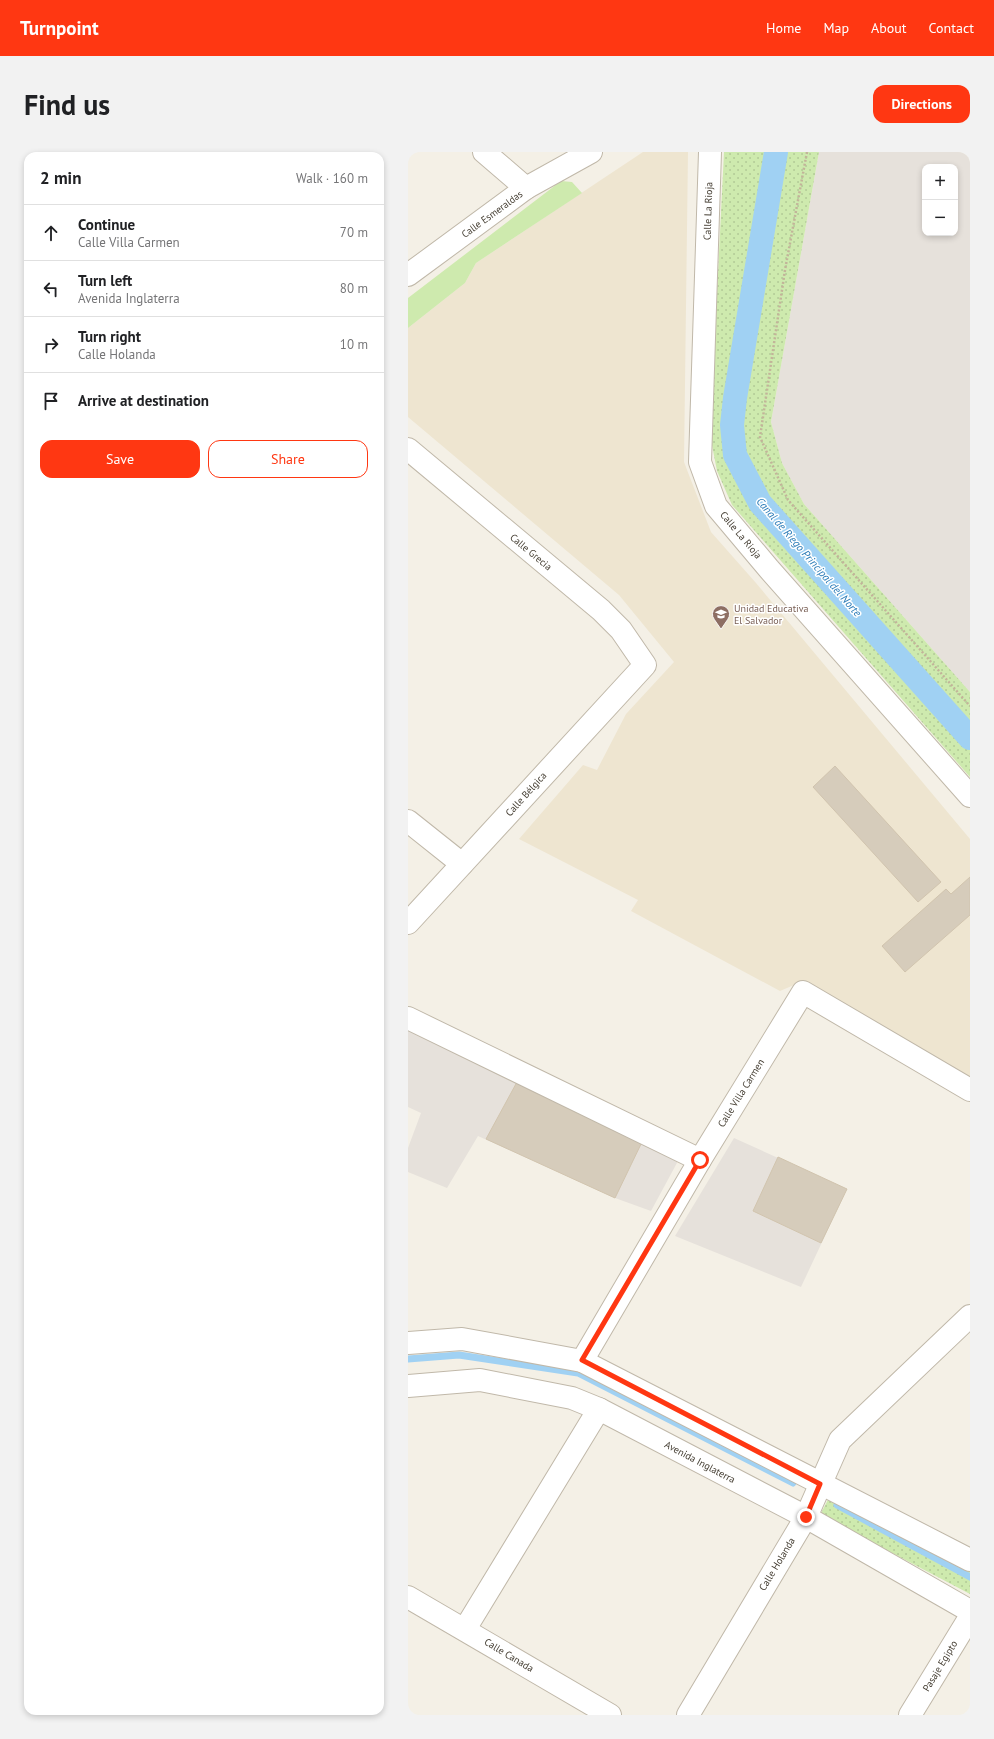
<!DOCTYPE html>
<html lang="en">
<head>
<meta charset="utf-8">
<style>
  :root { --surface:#fff; --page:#f2f2f2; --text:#202124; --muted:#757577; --line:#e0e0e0; --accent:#ff3712 }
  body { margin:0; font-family:"PT Sans",sans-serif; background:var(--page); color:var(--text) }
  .controls { position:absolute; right:12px; top:12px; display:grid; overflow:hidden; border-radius:8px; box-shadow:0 2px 6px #0003 }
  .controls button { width:36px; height:36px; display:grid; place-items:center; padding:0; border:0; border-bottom:1px solid var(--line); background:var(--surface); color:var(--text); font:20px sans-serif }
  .stop { position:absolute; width:12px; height:12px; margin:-9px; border:3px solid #ff3712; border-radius:50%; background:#fff }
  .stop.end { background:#ff3712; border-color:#fff; box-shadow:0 1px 4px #0008 }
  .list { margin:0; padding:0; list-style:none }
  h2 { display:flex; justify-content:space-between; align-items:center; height:52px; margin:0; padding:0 16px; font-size:17px }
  h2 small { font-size:13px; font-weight:400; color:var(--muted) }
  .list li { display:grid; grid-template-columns:26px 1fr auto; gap:12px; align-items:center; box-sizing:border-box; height:56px; padding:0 16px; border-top:1px solid var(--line) }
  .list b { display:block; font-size:15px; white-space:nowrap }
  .list p { margin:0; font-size:13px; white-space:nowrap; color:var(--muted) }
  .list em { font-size:13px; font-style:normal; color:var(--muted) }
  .actions { display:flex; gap:8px; padding:12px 16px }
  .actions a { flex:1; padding:9px 0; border:1px solid var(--accent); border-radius:12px; text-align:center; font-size:14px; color:var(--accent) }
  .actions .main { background:var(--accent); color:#fff }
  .icon { flex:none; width:22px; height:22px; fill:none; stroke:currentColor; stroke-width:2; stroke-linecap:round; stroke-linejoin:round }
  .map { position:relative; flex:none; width:562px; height:1563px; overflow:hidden; border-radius:12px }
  header { display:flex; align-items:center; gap:24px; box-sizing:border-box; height:56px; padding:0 20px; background:var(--accent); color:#fff }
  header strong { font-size:19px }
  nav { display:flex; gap:22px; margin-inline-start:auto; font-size:14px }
  .intro { display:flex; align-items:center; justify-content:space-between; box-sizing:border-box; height:96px; padding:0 24px }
  h1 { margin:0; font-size:28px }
  .button { padding:10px 18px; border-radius:12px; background:var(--accent); color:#fff; font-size:14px; font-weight:700 }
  main { display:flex; gap:24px; padding:0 24px }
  aside { flex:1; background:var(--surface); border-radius:12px; box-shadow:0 2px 6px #0003 }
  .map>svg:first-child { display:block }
  .industrial { fill:#e6e1db; fill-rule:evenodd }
  .education { fill:#eee5d0 }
  .grass { fill:url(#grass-dots) }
  .park { fill:#ceeaae }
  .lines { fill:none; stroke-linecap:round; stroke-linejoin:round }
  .stream { stroke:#a0d1f3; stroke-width:7 }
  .canal { stroke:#a0d1f3; stroke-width:24 }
  .building { fill:#d6ccbb; stroke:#d1c4ae }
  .minor-casing { stroke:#c0b8a9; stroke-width:24 }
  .path { stroke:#c2b499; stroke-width:2.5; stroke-dasharray:2 2; stroke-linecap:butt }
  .minor { stroke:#fff; stroke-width:22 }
  .route { stroke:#ff3712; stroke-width:5 }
  .labels { text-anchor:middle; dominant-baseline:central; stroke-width:3; stroke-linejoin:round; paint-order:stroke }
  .street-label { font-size:10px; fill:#474035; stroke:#fff }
  .education-label { font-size:10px; fill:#785e54; stroke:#fff; text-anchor:start }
  .water-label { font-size:11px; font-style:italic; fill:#2a7bb7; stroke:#fff }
</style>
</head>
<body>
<header>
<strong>Turnpoint</strong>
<nav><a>Home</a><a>Map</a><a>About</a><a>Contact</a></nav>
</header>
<div class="intro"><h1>Find us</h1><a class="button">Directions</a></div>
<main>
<aside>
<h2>2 min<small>Walk · 160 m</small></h2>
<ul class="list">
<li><svg class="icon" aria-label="ahead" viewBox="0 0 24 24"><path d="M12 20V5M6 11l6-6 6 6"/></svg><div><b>Continue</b><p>Calle Villa Carmen</p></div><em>70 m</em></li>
<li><svg class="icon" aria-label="left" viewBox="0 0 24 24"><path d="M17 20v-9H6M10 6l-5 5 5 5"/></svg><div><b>Turn left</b><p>Avenida Inglaterra</p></div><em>80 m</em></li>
<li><svg class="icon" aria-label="right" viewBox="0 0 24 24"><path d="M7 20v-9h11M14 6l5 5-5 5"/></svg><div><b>Turn right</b><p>Calle Holanda</p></div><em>10 m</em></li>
<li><svg class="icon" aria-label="arrive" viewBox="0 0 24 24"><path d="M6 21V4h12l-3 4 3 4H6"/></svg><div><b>Arrive at destination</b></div></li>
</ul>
<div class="actions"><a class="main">Save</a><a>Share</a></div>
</aside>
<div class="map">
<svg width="562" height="1563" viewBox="0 0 562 1563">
  <defs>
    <pattern id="grass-dots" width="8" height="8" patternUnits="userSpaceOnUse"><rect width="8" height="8" fill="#ceeaae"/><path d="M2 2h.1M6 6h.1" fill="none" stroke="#b2ca96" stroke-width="1.8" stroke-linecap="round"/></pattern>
  </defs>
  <rect width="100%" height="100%" fill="#f4f0e6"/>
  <g class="industrial">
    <path d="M411,0H562V540L396,352L374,311L363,270ZM517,15H547V81H517Z"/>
    <path d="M0,877L270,1009L243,1059L207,1046L70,984L39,1036L0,1020V996L13,961L0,955Z"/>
    <path d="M326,986L439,1037L393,1135L267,1084Z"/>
  </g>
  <path class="education" d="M235,0H280L276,310L303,380L348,431L562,687V926L393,830L372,839L223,759L230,748L111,687L175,613L189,618L218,562L266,510L211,443L0,265V176L57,131L68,111Z"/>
  <g class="grass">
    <path d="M316,0H411L363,270L374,311L396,352L562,540V625L324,353L309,319L302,283Z"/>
    <path d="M423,1342L562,1416V1442L412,1363Z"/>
  </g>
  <path class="park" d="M153,29L164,30L174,41L68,111L57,131L0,176V146Z"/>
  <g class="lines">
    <g class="stream">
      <path d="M0,1207L51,1203L170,1221L385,1331"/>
      <path d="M429,1353L562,1425"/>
    </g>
    <path class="canal" d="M368,0L327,246L324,273L327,303L352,351L562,586"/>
  </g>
  <g class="building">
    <path d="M427,614L533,730L510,750L405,635Z"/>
    <path d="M562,725V763L497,820L474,794L538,737L543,742Z"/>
    <path d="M109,930L234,990L207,1046L78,987Z"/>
    <path d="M370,1005L439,1037L413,1091L345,1059Z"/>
  </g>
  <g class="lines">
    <g class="minor-casing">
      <g id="minor">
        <path d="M76,0L118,36"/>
        <path d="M302,0L292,310L308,354L361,417L562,644"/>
        <path d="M0,123L118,36L183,0"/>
        <path d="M0,297L193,458L213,478L237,513L0,771"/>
        <path d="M0,669L54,712"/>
        <path d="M0,866L292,1008"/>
        <path d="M0,1191L54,1187L174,1209L562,1408"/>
        <path d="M174,1209L292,1008L395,840L562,938"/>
        <path d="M0,1234L72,1228L164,1246L191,1257L398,1365L562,1459"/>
        <path d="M0,1445L202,1563"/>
        <path d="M57,1477L191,1257"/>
        <path d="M280,1563L398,1365L432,1288L562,1164"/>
        <path d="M502,1563L562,1465"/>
      </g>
    </g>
    <path class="path" d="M399,0L377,118L352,285L380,348L562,554"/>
    <use href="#minor" class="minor"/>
  </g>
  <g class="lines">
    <path class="route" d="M292,1008L174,1208L412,1332L398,1365"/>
  </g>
  <defs>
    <g id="school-pin" transform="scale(0.9)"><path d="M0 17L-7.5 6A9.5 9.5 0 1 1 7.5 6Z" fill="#8d6e63" stroke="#fff"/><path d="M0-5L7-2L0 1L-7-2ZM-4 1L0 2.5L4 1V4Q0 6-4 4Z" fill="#fff"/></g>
  </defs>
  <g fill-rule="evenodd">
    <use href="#school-pin" x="313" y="462"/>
  </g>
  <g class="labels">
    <g class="street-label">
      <text transform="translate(300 59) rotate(-88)">Calle La Rioja</text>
      <text transform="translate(84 62) rotate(-36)">Calle Esmeraldas</text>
      <text transform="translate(333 383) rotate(50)">Calle La Rioja</text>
      <text transform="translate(123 400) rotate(40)">Calle Grecia</text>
      <text transform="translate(118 642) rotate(-48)">Calle Bélgica</text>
      <text transform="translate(333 941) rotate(-58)">Calle Villa Carmen</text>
      <text transform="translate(292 1310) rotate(28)">Avenida Inglaterra</text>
      <text transform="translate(369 1412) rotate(-59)">Calle Holanda</text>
      <text transform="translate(101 1503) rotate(31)">Calle Canada</text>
      <text transform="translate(532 1514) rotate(-59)">Pasaje Egipto</text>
    </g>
    <g class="education-label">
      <text x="326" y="456">Unidad Educativa<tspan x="326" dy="12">El Salvador</tspan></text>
    </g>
    <g class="water-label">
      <text transform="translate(401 405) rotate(49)">Canal de Riego Principal del Norte</text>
    </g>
  </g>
</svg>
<div class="controls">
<button>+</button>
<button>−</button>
</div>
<div class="stop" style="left:292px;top:1008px"></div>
<div class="stop end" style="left:398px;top:1365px"></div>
</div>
</main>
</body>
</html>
